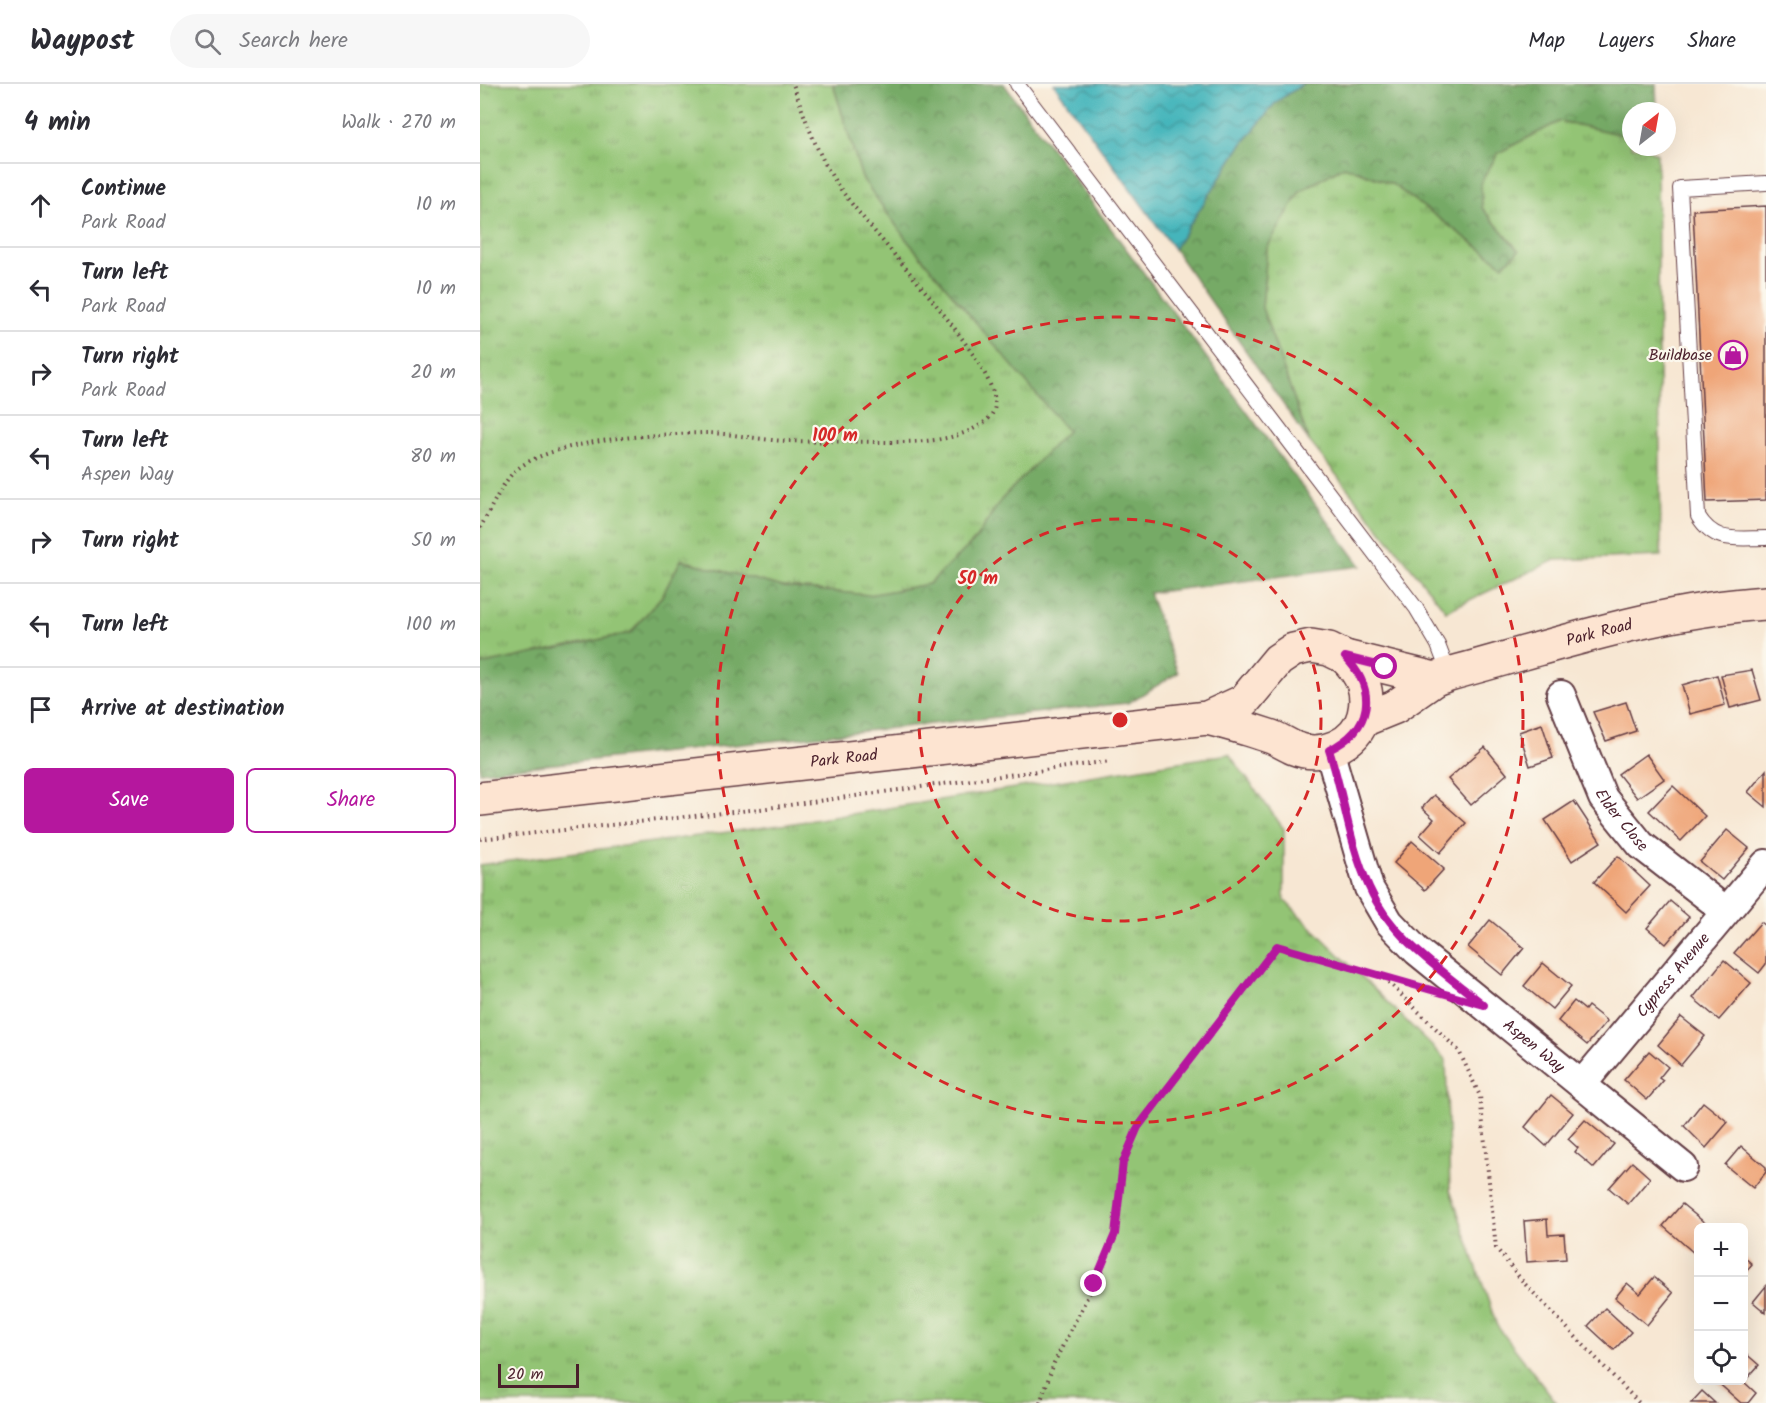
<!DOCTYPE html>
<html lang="en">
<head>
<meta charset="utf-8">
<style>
  :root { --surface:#fff; --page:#f7f7f7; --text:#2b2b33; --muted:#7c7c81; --line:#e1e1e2; --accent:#b5179e }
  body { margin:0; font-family:Kalam,sans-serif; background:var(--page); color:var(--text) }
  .controls { position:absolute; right:18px; bottom:18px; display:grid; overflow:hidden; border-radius:9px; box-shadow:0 6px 24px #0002 }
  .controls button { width:54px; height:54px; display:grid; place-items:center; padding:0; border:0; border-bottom:2px solid var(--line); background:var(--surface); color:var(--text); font:30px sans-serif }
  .compass { position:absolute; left:1142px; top:18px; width:54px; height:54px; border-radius:50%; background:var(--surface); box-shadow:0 6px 24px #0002; rotate:31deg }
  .scale { position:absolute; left:18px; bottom:15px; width:81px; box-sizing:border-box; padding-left:6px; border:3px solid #4a1f2b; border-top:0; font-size:16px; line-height:21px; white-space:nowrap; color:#4a1f2b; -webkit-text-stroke:4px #fbf7ec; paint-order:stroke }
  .stop { position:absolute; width:18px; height:18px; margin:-14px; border:4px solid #b5179e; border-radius:50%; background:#fff }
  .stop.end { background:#b5179e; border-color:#fff; box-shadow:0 2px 6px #0008 }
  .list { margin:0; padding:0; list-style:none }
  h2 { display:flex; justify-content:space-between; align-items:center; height:78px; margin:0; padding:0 24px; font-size:26px }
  h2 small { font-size:20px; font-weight:400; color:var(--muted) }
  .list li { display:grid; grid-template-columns:39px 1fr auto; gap:18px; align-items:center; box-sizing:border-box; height:84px; padding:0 24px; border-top:2px solid var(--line) }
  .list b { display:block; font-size:22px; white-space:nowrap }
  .list p { margin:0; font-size:20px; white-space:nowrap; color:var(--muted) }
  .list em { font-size:20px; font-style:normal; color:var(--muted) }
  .actions { display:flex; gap:12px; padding:18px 24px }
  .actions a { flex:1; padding:14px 0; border:2px solid var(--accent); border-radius:9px; text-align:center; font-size:21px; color:var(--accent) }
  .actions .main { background:var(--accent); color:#fff }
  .icon { flex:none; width:33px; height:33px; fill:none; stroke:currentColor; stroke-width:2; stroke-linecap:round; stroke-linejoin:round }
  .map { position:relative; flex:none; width:1286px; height:1319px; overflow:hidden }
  header { display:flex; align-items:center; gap:36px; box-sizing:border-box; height:84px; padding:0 30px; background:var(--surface); border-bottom:2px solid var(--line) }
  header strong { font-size:28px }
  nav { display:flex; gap:33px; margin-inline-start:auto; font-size:21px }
  .search { width:420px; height:54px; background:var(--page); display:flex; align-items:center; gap:15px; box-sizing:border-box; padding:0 21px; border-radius:33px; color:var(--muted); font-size:22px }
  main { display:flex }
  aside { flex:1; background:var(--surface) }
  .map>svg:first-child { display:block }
  .grass { fill:url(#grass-tufts); stroke:#6e7250; stroke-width:1.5 }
  .forest { fill:url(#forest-crowns); stroke:#606448; stroke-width:1.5 }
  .water { fill:url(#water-waves); stroke:#486a73; stroke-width:1.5 }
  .building { fill:#efa578 }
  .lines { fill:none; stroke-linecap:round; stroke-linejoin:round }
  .lane-casing { stroke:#643d44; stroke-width:16 }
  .street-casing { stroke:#643d44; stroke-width:32 }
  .secondary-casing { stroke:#643d44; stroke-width:36 }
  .path { stroke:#643d44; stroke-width:4; stroke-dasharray:1.5 4.5; stroke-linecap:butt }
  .lane { stroke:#fff; stroke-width:14 }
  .street { stroke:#fff; stroke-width:28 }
  .secondary { stroke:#fde4d1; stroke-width:33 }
  .route { stroke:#b5179e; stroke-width:8 }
  .ring { fill:none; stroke:#d62828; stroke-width:3; stroke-dasharray:10 8 }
  .labels { text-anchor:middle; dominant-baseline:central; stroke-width:4.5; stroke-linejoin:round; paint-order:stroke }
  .poi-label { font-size:16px; fill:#4a1f2b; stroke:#fbf7ec; text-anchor:end }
  .street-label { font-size:16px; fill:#4a1f2b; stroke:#fbf7ec }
  .centre { fill:#d62828; stroke:#fbf7ec; stroke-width:3 }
  .ring-label { font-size:18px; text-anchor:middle; font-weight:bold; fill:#d62828; stroke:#fbf7ec; stroke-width:4.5; stroke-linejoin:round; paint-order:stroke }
</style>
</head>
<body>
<header>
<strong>Waypost</strong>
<div class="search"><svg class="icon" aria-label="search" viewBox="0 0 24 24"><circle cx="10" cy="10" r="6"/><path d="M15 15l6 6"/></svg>Search here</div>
<nav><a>Map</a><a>Layers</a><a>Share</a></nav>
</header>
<main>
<aside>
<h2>4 min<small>Walk · 270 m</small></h2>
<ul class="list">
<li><svg class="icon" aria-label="ahead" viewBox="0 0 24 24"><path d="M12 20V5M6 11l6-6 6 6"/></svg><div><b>Continue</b><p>Park Road</p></div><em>10 m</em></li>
<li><svg class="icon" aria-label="left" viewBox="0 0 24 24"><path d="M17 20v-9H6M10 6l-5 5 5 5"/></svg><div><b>Turn left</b><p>Park Road</p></div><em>10 m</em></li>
<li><svg class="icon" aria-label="right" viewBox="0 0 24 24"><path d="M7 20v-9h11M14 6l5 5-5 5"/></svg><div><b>Turn right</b><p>Park Road</p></div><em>20 m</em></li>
<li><svg class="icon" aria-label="left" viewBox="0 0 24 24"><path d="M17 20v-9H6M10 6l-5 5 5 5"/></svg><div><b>Turn left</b><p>Aspen Way</p></div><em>80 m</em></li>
<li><svg class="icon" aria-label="right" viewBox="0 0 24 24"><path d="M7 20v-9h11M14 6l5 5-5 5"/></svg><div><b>Turn right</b></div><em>50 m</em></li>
<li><svg class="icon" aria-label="left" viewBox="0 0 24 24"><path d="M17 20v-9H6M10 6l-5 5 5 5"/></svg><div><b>Turn left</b></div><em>100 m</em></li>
<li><svg class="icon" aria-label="arrive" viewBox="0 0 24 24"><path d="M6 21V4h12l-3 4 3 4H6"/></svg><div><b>Arrive at destination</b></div></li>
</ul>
<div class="actions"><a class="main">Save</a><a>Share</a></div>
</aside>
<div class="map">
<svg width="1286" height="1319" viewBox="0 0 1286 1319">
  <defs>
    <pattern id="grass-tufts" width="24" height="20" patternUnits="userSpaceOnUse" patternTransform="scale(1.5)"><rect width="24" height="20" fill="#93c475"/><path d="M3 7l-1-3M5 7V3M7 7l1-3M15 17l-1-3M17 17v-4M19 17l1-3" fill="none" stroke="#7a9f60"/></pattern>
    <pattern id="forest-crowns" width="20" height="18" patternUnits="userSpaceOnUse" patternTransform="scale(1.5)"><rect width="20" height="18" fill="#76aa66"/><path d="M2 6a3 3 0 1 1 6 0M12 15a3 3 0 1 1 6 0" fill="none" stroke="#638a54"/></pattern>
    <pattern id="water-waves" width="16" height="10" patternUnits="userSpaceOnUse" patternTransform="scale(1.5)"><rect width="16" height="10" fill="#45b5bb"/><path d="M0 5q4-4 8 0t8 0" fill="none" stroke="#3c9398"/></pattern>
  </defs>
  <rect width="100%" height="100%" fill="#fbf7ec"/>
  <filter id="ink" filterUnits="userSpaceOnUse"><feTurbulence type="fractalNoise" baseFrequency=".0167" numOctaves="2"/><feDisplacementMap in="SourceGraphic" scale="12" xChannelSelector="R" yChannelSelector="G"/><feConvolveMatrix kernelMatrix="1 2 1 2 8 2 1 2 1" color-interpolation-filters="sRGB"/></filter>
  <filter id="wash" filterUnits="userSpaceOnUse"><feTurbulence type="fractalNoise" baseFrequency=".008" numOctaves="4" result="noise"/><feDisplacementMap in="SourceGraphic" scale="24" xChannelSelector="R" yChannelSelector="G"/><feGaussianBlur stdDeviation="1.35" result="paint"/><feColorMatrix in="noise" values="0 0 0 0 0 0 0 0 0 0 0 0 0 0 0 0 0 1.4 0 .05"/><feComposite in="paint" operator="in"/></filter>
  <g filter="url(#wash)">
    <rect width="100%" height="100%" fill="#f7e7d3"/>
    <g class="grass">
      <path d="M0,0H353L382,94L426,155L588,347L521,416L494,457L449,500L389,511L303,503L201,476L182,512L150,549L0,581Z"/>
      <path d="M1080,37L1144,51L1151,56V63H1164L1177,70L1181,472L1075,476L966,527L829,357L782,224L787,164L820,107L864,82L912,100L1023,181L1038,166L1002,124L1001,98L1018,69Z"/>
      <path d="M749,670L804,745V816L966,976L970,1106L1017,1242L1077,1319H0V781L308,740Z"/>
    </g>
    <g class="forest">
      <path d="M353,0H524L881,482L669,509L698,589L648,619L0,688V581L150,549L182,512L201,476L303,503L389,511L449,500L494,457L521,416L587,347L426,155L382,94Z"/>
      <path d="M823,0H1176L1177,27H1151V56L1143,51L1080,37L1018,69L1001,98L1002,124L1039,167L1023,181L912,100L864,82L820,107L787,164L782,224L829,357L694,165L760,63L796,18Z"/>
    </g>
    <path class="water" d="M574,0H823L796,18L760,63L694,165Z"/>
    <g id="blocks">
      <g class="building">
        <path d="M1286,122V416L1227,418L1213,126Z"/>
        <path d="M1272,586L1281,616L1250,624L1241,591Z"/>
        <path d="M1237,591L1245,621L1210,630L1202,601Z"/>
        <path d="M1146,618L1156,647L1126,657L1113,628Z"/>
        <path d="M1062,640L1073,674L1050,682L1039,648Z"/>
        <path d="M1005,663L1027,690L991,721L968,695Z"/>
        <path d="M1166,670L1184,695L1157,714L1138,690Z"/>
        <path d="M1286,686V723L1268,708Z"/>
        <path d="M1193,702L1225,732L1201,757L1169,727Z"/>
        <path d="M954,711L986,739L960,769L940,751L954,735L942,724Z"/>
        <path d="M1094,717L1121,758L1092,777L1065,736Z"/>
        <path d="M1247,746L1269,764L1242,796L1220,778Z"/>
        <path d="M932,757L964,785L945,806L914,779Z"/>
        <path d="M1138,772L1170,802L1146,828L1114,798Z"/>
        <path d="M1190,817L1209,833L1186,860L1167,844Z"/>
        <path d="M1010,836L1044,864L1022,891L988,863Z"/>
        <path d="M1281,838L1286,842V880L1279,889L1254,869Z"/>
        <path d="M1244,876L1271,899L1239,936L1213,914Z"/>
        <path d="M1063,879L1091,902L1072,925L1044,902Z"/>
        <path d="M1094,917L1105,926L1108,922L1127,937L1107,961L1078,937Z"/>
        <path d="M1201,933L1225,952L1201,981L1178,961Z"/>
        <path d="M1169,967L1188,983L1179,994L1183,997L1167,1016L1144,996Z"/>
        <path d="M1071,1011L1093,1029L1066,1062L1045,1043Z"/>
        <path d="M1223,1018L1248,1038L1226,1064L1204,1042Z"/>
        <path d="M1105,1036L1134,1060L1114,1084L1095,1068L1098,1064L1088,1055Z"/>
        <path d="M1261,1062L1286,1083V1088L1273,1104L1245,1081Z"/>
        <path d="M1152,1078L1170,1094L1148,1120L1129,1104Z"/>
        <path d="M1202,1120L1231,1144H1218V1166L1215,1170L1183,1142Z"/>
        <path d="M1067,1135L1068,1151L1084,1150L1086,1175L1047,1178L1044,1137Z"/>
        <path d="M1264,1173L1272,1180L1264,1190Z"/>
        <path d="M1174,1193L1193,1209L1167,1241L1135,1214L1147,1199L1160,1210Z"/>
        <path d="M1286,1202V1229L1273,1218Z"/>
        <path d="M1125,1224L1151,1248L1134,1266L1108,1242Z"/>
        <path d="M1264,1268L1279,1281L1264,1298L1276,1309L1268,1319H1261L1235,1296H1264Z"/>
        <path d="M1222,1307L1235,1319H1211Z"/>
      </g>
    </g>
  </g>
  <g filter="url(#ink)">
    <use href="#blocks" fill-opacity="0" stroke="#643d44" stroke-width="1.5"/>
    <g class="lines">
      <g class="lane-casing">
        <g id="lane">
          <path d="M537,0L936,524L958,561L969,590"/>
          <path d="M1286,99L1200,104L1218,432C1235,460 1256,454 1286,454"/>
        </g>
      </g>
      <g class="street-casing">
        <g id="street">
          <path id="s1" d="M1081,611L1123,714L1161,761L1246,827"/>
          <path id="s2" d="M849,666L889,804L909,838L937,867L1203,1083"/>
          <path id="s3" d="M1102,1000L1286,780"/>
        </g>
      </g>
      <g class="secondary-casing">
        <g id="secondary">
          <path d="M727,634C748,639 768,645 789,652C798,655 805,660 814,664C841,675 877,661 884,631C890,607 882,590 865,573"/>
          <path id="s4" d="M883,636L915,623L955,595L969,590C1073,562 1178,526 1286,519"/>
          <path id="s5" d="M0,715L727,634L764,617L798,576L813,566L831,562L849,565L865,573L955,595"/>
        </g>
      </g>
      <g class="path">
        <path d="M0,444C10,427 19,405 32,390C64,355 178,350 225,349C252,349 279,356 306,357C336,358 366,357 396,358C430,358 474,360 503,339C510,335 515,327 515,320C516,276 387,145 357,100C337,70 325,34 313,0"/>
        <path d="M0,755L280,725L630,677"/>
        <path d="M904,894L979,967L1000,1012L1016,1164L1044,1199L1159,1319"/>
        <path d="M560,1319L574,1279L614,1200L635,1150L643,1078L658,1043L797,862L934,901"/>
      </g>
      <use href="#lane" class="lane"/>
      <use href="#street" class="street"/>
      <use href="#secondary" class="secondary"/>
    </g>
  </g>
  <g class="lines" filter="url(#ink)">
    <path class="route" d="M614,1200L635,1150L643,1078L658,1043L797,862L1004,921C962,887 911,854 889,803C869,760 864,711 849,666C892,645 898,607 865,573L905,583"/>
  </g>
  <g class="ring">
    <circle cx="640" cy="636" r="201"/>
    <circle cx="640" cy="636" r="403"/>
  </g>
  <defs>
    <g id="shop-ring" transform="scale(1.5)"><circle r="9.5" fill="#fbf7ec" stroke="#b5179e" stroke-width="1.5"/><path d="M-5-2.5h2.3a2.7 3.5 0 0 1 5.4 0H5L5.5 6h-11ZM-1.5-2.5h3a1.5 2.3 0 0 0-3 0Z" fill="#b5179e"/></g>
  </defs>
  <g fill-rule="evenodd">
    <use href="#shop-ring" x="1253" y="271"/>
  </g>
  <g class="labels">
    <g class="poi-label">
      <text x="1232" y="271">Buildbase</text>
    </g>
    <g class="street-label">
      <text stroke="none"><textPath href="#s4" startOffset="254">Park Road</textPath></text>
      <text stroke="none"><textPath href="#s5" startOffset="366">Park Road</textPath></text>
      <text stroke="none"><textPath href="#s1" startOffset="140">Elder Close</textPath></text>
      <text stroke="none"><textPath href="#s3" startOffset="142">Cypress Avenue</textPath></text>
      <text stroke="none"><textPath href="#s2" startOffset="374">Aspen Way</textPath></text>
    </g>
  </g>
  <circle cx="640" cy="636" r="9" class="centre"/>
  <g class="ring-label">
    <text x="355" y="357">100 m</text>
    <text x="498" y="500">50 m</text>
  </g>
</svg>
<div class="controls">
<button>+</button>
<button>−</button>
<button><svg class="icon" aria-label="locate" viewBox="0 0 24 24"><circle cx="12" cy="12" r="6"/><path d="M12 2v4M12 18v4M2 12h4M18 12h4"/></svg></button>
</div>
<svg class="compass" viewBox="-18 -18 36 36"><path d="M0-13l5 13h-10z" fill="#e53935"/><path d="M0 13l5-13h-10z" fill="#7c7c81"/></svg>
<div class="scale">20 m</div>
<div class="stop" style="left:905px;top:583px"></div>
<div class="stop end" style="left:614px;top:1200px"></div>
</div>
</main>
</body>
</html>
